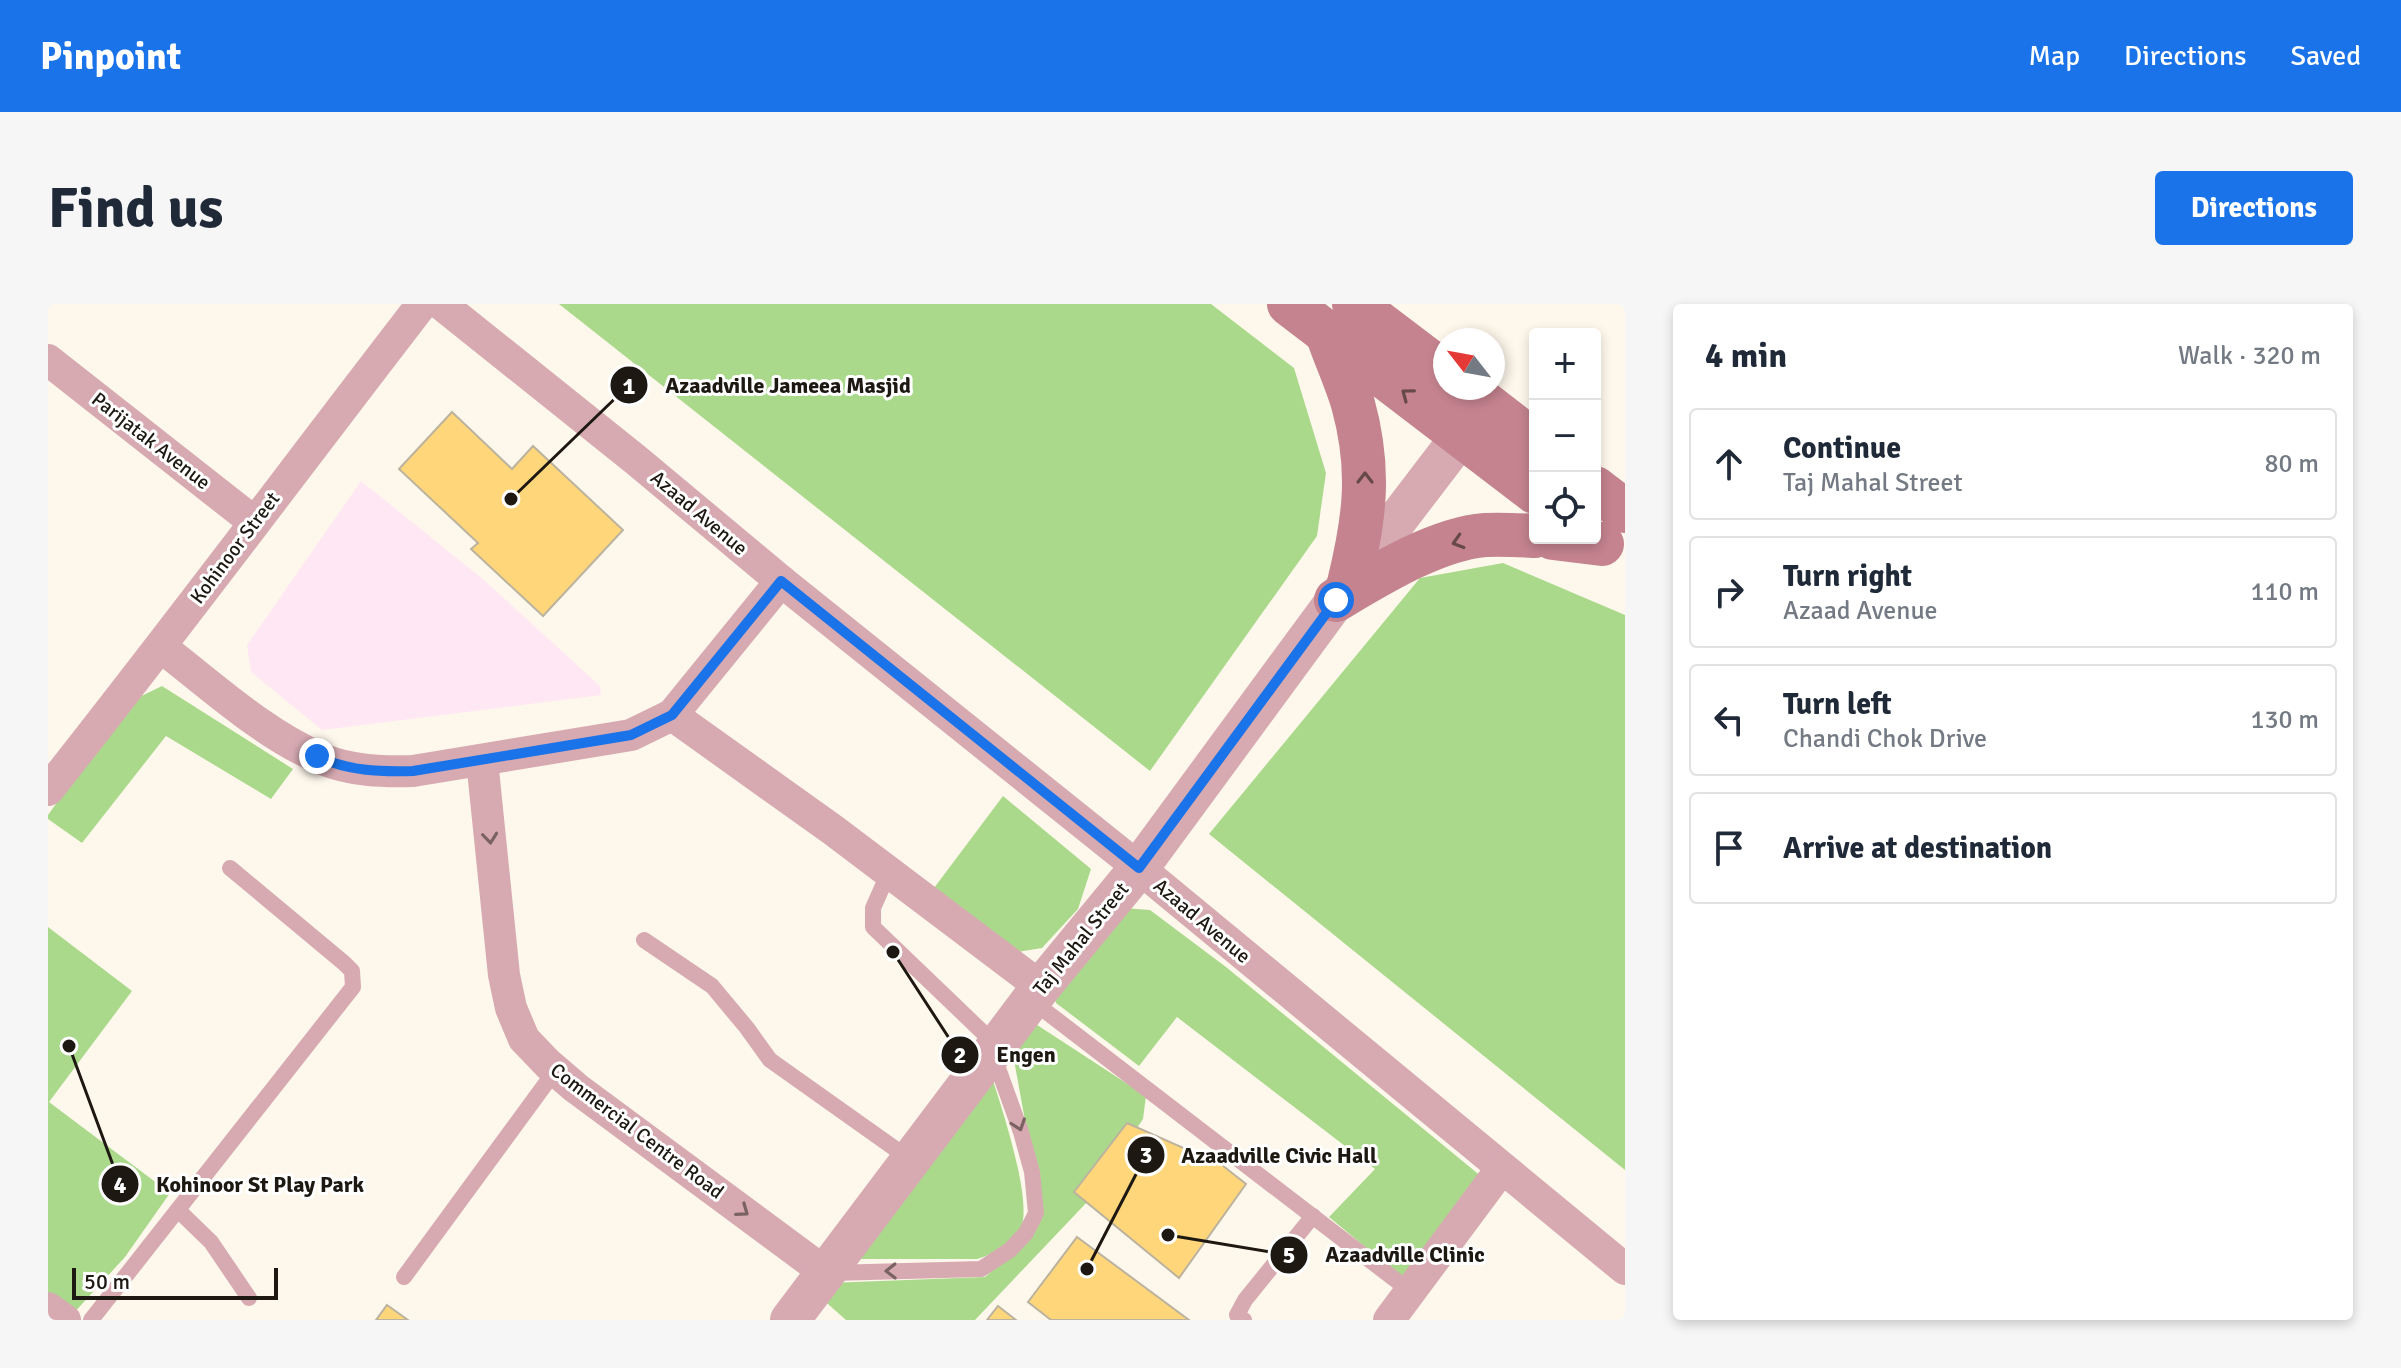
<!DOCTYPE html>
<html lang="en">
<head>
<meta charset="utf-8">
<style>
  :root { --surface:#fff; --page:#f6f6f7; --text:#1f2937; --muted:#747a83; --line:#e0e1e3; --accent:#1a73e8 }
  body { margin:0; font-family:Signika,sans-serif; background:var(--page); color:var(--text) }
  .controls { position:absolute; right:24px; top:24px; display:grid; overflow:hidden; border-radius:8px; box-shadow:0 4px 12px #0003 }
  .controls button { width:72px; height:72px; display:grid; place-items:center; padding:0; border:0; border-bottom:2px solid var(--line); background:var(--surface); color:var(--text); font:40px sans-serif }
  .compass { position:absolute; left:1385px; top:24px; width:72px; height:72px; border-radius:50%; background:var(--surface); box-shadow:0 4px 12px #0003; rotate:301deg }
  .scale { position:absolute; left:24px; bottom:20px; width:206px; box-sizing:border-box; padding-left:8px; border:4px solid #1d1912; border-top:0; font-size:22px; line-height:28px; white-space:nowrap; color:#1d1912; -webkit-text-stroke:6px #fff; paint-order:stroke }
  .stop { position:absolute; width:24px; height:24px; margin:-18px; border:6px solid #1a73e8; border-radius:50%; background:#fff }
  .stop.end { background:#1a73e8; border-color:#fff; box-shadow:0 2px 8px #0008 }
  .list { margin:0; padding:0; list-style:none }
  h2 { display:flex; justify-content:space-between; align-items:center; height:104px; margin:0; padding:0 32px; font-size:34px }
  h2 small { font-size:26px; font-weight:400; color:var(--muted) }
  .list li { display:grid; grid-template-columns:52px 1fr auto; gap:24px; align-items:center; box-sizing:border-box; height:112px; margin:0 16px 16px; padding:0 16px; border:2px solid var(--line); border-radius:8px }
  .list b { display:block; font-size:30px; white-space:nowrap }
  .list p { margin:0; font-size:26px; white-space:nowrap; color:var(--muted) }
  .list em { font-size:26px; font-style:normal; color:var(--muted) }
  .icon { flex:none; width:44px; height:44px; fill:none; stroke:currentColor; stroke-width:2; stroke-linecap:round; stroke-linejoin:round }
  .map { position:relative; flex:none; width:1577px; height:1016px; overflow:hidden; border-radius:8px }
  header { display:flex; align-items:center; gap:48px; box-sizing:border-box; height:112px; padding:0 40px; background:var(--accent); color:#fff }
  header strong { font-size:38px }
  nav { display:flex; gap:44px; margin-inline-start:auto; font-size:28px }
  .intro { display:flex; align-items:center; justify-content:space-between; box-sizing:border-box; height:192px; padding:0 48px }
  h1 { margin:0; font-size:56px }
  .button { padding:20px 36px; border-radius:8px; background:var(--accent); color:#fff; font-size:28px; font-weight:700 }
  main { display:flex; gap:48px; padding:0 48px }
  aside { flex:1; background:var(--surface); border-radius:8px; box-shadow:0 4px 12px #0003 }
  .map>svg:first-child { display:block }
  .education { fill:#ffe7f3 }
  .green { fill:#abd98c }
  .building { fill:#ffd67a; stroke:#bcb39f; stroke-width:2 }
  .lines { fill:none; stroke-linecap:round; stroke-linejoin:round }
  .service { stroke:#d7aab2; stroke-width:16 }
  .minor { stroke:#d7aab2; stroke-width:32 }
  .tertiary { stroke:#d7aab2; stroke-width:40 }
  .secondary { stroke:#c4838f; stroke-width:44 }
  .oneway { stroke:#68494a }
  .oneway2 { stroke:#7a6262 }
  .route { stroke:#1a73e8; stroke-width:10 }
  .labels { text-anchor:middle; dominant-baseline:central; stroke-width:6; stroke-linejoin:round; paint-order:stroke }
  .street-label { font-size:20px; fill:#1d1912; stroke:#fff }
  .leader { fill:none; stroke:#1d1912; stroke-width:3 }
  .callout-dot { fill:#1d1912; stroke:#fff; stroke-width:3 }
  .mark-label { font-size:24px; text-anchor:middle; font-weight:bold; fill:#fff }
  .callout-label { font-size:22px; text-anchor:middle; font-weight:bold; fill:#1d1912; stroke:#fff; stroke-width:6; stroke-linejoin:round; paint-order:stroke }
</style>
</head>
<body>
<header>
<strong>Pinpoint</strong>
<nav><a>Map</a><a>Directions</a><a>Saved</a></nav>
</header>
<div class="intro"><h1>Find us</h1><a class="button">Directions</a></div>
<main>
<div class="map">
<svg width="1577" height="1016" viewBox="0 0 1577 1016">
  <rect width="100%" height="100%" fill="#fef8ec"/>
  <path class="education" d="M313,177L436,276L552,382L553,391L274,426L203,368L199,341Z"/>
  <g class="green">
    <path d="M511,0H1163L1246,64L1278,169L1269,232L1102,467Z"/>
    <path d="M1455,259L1577,311V866L1161,530L1372,274Z"/>
    <path d="M114,382L245,465L223,495L118,432L34,539L0,515V511L81,398Z"/>
    <path d="M955,492L1043,565L1030,605L994,644L963,649L883,588Z"/>
    <path d="M1076,604L1102,606L1178,663L1434,873L1356,975L1281,913L1327,865L1129,713L1091,762L1008,699L1004,688Z"/>
    <path d="M0,623L84,687L1,798L122,889L77,953L24,1011L0,996Z"/>
    <path d="M980,715L1098,792L1095,815L1042,895L927,1016H798L772,993L780,979L937,973L972,943L994,910L964,745Z"/>
    <path d="M942,767C952,799 985,895 973,924C967,939 943,951 929,955H800Z"/>
  </g>
  <g class="building">
    <path d="M404,108L464,165L485,142L575,226L495,312L423,245L430,239L351,165Z"/>
    <path d="M1079,819L1174,861L1198,880L1131,974L1026,888Z"/>
    <path d="M1029,933L1141,1016H1003L980,998Z"/>
    <path d="M339,1001L360,1016H328Z"/>
    <path d="M950,1002L968,1016H939Z"/>
  </g>
  <g class="lines">
    <g class="service">
      <path d="M841,568L825,604V623L948,741"/>
      <path d="M596,636L664,682L699,724L722,756L863,856"/>
      <path d="M983,696L1362,987"/>
      <path d="M130,906L163,938L201,994"/>
      <path d="M783,969L933,965L962,946L978,929L988,909L984,868L973,828L946,753"/>
      <path d="M356,973L507,767"/>
      <path d="M43,1016L305,683L304,667L296,659L182,564"/>
      <path d="M1196,1016L1189,1011L1197,996L1265,912"/>
    </g>
    <g class="minor">
      <path d="M393,0L588,156L733,277L1091,564L1577,965"/>
      <path d="M0,56L206,218"/>
      <path d="M113,343C164,382 215,430 274,455C303,467 335,468 365,467L583,431L624,411L733,277"/>
      <path d="M624,411L785,526L993,683"/>
      <path d="M434,456L456,671L463,704L476,735L500,760L528,784L778,969"/>
      <path d="M0,486C127,326 249,162 374,0"/>
      <path d="M0,1004L17,1016"/>
      <path d="M1341,1016L1454,864"/>
    </g>
    <path class="tertiary" d="M742,1016L993,683L1091,564L1288,296L1433,106"/>
    <g class="secondary">
      <path d="M1241,0L1487,188"/>
      <path d="M1306,0L1397,69"/>
      <path d="M1279,29C1287,53 1298,76 1305,100C1323,165 1317,214 1301,279"/>
      <path d="M1417,84L1487,138"/>
      <path d="M1547,184L1577,207"/>
      <path d="M1505,234L1554,240"/>
      <path d="M1288,296C1330,271 1388,235 1437,231C1454,230 1470,231 1487,232"/>
    </g>
  </g>
  <defs><path id="oneway-chevron" d="M-2-3.5L2.5 0L-2 3.5" fill="none" stroke-width="1.6" stroke-linecap="round" stroke-linejoin="round" transform="scale(2)"/></defs>
  <g class="oneway">
    <use href="#oneway-chevron" transform="translate(1359 90) rotate(-143)"/>
    <use href="#oneway-chevron" transform="translate(1317 174) rotate(-90)"/>
    <use href="#oneway-chevron" transform="translate(1410 238) rotate(163)"/>
  </g>
  <g class="oneway2">
    <use href="#oneway-chevron" transform="translate(442 534) rotate(84)"/>
    <use href="#oneway-chevron" transform="translate(971 821) rotate(71)"/>
    <use href="#oneway-chevron" transform="translate(695 907) rotate(36)"/>
    <use href="#oneway-chevron" transform="translate(843 967) rotate(179)"/>
  </g>
  <g class="lines">
    <path class="route" d="M269,452C298,467 333,468 365,467L583,431L624,411L733,277L1091,564L1288,296"/>
  </g>
  <g class="labels">
    <g class="street-label">
      <text transform="translate(103 137) rotate(38)">Parijatak Avenue</text>
      <text transform="translate(651 209) rotate(40)">Azaad Avenue</text>
      <text transform="translate(187 244) rotate(-53)">Kohinoor Street</text>
      <text transform="translate(1154 617) rotate(40)">Azaad Avenue</text>
      <text transform="translate(1033 635) rotate(-51)">Taj Mahal Street</text>
      <text transform="translate(589 827) rotate(37)">Commercial Centre Road</text>
    </g>
  </g>
  <path class="leader" d="M463 195L581 81M845 648L912 751M1039 965L1098 851M21 742L72 880M1120 931L1241 951"/>
  <g class="callout-dot">
    <circle cx="463" cy="195" r="8"/>
    <circle cx="845" cy="648" r="8"/>
    <circle cx="1039" cy="965" r="8"/>
    <circle cx="21" cy="742" r="8"/>
    <circle cx="1120" cy="931" r="8"/>
    <circle cx="581" cy="81" r="20"/>
    <circle cx="912" cy="751" r="20"/>
    <circle cx="1098" cy="851" r="20"/>
    <circle cx="72" cy="880" r="20"/>
    <circle cx="1241" cy="951" r="20"/>
  </g>
  <g class="mark-label">
    <text x="581" y="90">1</text>
    <text x="912" y="759">2</text>
    <text x="1098" y="859">3</text>
    <text x="72" y="889">4</text>
    <text x="1241" y="959">5</text>
  </g>
  <g class="callout-label">
    <text x="740" y="89">Azaadville Jameea Masjid</text>
    <text x="978" y="758">Engen</text>
    <text x="1231" y="859">Azaadville Civic Hall</text>
    <text x="212" y="888">Kohinoor St Play Park</text>
    <text x="1357" y="958">Azaadville Clinic</text>
  </g>
</svg>
<div class="controls">
<button>+</button>
<button>−</button>
<button><svg class="icon" aria-label="locate" viewBox="0 0 24 24"><circle cx="12" cy="12" r="6"/><path d="M12 2v4M12 18v4M2 12h4M18 12h4"/></svg></button>
</div>
<svg class="compass" viewBox="-18 -18 36 36"><path d="M0-13l5 13h-10z" fill="#e53935"/><path d="M0 13l5-13h-10z" fill="#747a83"/></svg>
<div class="scale">50 m</div>
<div class="stop" style="left:1288px;top:296px"></div>
<div class="stop end" style="left:269px;top:452px"></div>
</div>
<aside>
<h2>4 min<small>Walk · 320 m</small></h2>
<ul class="list">
<li><svg class="icon" aria-label="ahead" viewBox="0 0 24 24"><path d="M12 20V5M6 11l6-6 6 6"/></svg><div><b>Continue</b><p>Taj Mahal Street</p></div><em>80 m</em></li>
<li><svg class="icon" aria-label="right" viewBox="0 0 24 24"><path d="M7 20v-9h11M14 6l5 5-5 5"/></svg><div><b>Turn right</b><p>Azaad Avenue</p></div><em>110 m</em></li>
<li><svg class="icon" aria-label="left" viewBox="0 0 24 24"><path d="M17 20v-9H6M10 6l-5 5 5 5"/></svg><div><b>Turn left</b><p>Chandi Chok Drive</p></div><em>130 m</em></li>
<li><svg class="icon" aria-label="arrive" viewBox="0 0 24 24"><path d="M6 21V4h12l-3 4 3 4H6"/></svg><div><b>Arrive at destination</b></div></li>
</ul>
</aside>
</main>
</body>
</html>
